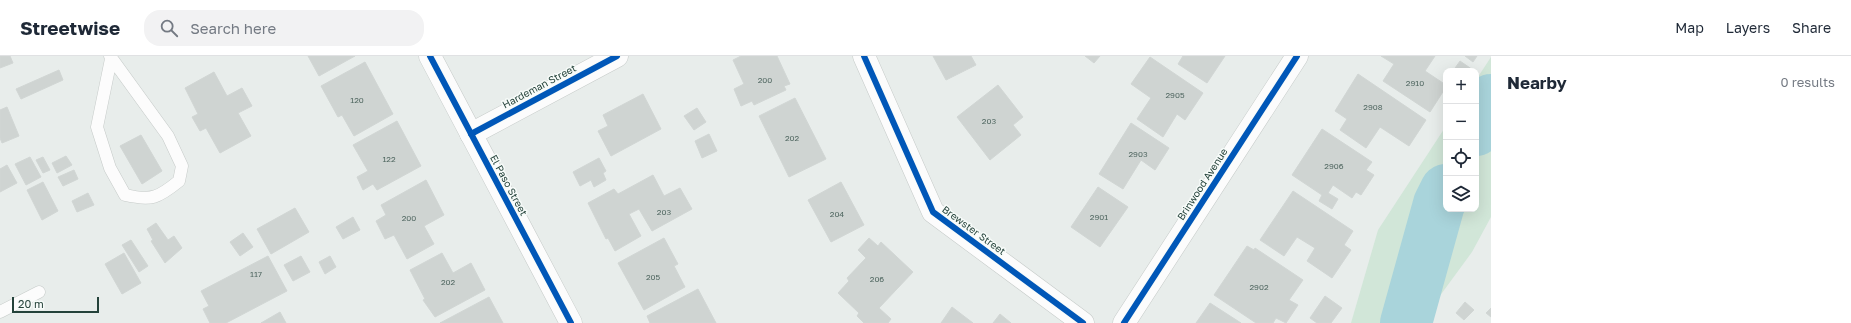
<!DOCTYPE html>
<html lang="en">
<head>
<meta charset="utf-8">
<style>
  :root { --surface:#fff; --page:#f2f2f3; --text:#1f2937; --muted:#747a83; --line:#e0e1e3 }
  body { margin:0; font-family:"Golos Text",sans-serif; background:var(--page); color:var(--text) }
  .controls { position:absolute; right:12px; top:12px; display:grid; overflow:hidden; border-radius:8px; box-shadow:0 4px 16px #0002 }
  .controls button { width:36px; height:36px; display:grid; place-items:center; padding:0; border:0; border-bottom:1px solid var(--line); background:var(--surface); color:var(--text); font:20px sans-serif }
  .scale { position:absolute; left:12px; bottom:10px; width:87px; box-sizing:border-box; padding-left:4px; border:2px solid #24423a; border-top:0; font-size:11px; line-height:14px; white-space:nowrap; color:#24423a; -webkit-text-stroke:3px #f7fbf9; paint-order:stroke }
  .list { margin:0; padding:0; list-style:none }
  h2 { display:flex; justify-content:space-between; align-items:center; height:52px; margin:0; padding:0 16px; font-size:17px }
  h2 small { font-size:13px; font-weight:400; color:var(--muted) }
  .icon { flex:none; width:22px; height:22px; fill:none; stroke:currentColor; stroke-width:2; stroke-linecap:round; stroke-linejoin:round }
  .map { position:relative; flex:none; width:1491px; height:267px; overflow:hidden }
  header { display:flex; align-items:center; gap:24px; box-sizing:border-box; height:56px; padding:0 20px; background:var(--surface); border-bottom:1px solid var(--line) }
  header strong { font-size:19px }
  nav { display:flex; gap:22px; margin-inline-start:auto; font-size:14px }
  .search { width:280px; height:36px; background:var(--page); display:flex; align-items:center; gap:10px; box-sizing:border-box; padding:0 14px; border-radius:16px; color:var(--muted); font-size:15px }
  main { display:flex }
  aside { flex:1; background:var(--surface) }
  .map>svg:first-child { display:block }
  .green { fill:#d1e6d8 }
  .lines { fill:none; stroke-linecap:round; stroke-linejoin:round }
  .river { stroke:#a9d4db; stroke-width:52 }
  .building { fill:#cfd4d2; stroke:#d1d6d4 }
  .service-casing { stroke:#c5cac8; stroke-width:13 }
  .minor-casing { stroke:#c5cac8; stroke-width:23 }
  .service { stroke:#fcfcfc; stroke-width:12 }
  .minor { stroke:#fcfcfc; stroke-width:22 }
  .cycleway-casing { stroke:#f7fbf9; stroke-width:8 }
  .cycleway { stroke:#0057b8; stroke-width:6 }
  .labels { text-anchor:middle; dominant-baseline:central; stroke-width:3; stroke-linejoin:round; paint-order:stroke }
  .number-label { font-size:8px; fill:#506761 }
  .street-label { font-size:10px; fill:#24423a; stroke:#f7fbf9 }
</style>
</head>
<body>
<header>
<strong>Streetwise</strong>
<div class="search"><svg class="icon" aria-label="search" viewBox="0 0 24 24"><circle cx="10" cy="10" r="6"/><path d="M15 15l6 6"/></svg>Search here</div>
<nav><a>Map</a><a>Layers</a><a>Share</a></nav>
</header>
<main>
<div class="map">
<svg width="1491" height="267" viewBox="0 0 1491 267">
  <rect width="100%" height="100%" fill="#e8edeb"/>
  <path class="green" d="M1491,1V161L1472,196L1420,267H1351L1378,174L1446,70V153H1476V24Z"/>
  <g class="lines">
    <g class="river">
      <path d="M1476,74L1491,44"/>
      <path d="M1406,267L1439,148L1446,134"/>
    </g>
  </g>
  <g class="building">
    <path d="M0,0H10L13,7L0,12Z"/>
    <path d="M308,0H355L319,20Z"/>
    <path d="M741,0H777L790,28L784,30L786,34L754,49L752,45L741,50L734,33L744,28L733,4Z"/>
    <path d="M933,0H971L976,9L946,24Z"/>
    <path d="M1085,0H1100L1094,7Z"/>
    <path d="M1183,0H1225L1207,27L1178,8Z"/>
    <path d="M1381,0H1435L1425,15L1446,29V31L1430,56L1383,25L1394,8Z"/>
    <path d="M1465,0H1477L1473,6Z"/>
    <path d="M1150,1L1203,37L1185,64L1177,58L1163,81L1137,63L1151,42L1131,28Z"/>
    <path d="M1460,5L1473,14V15H1453Z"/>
    <path d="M365,6L393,58L354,80L342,59L338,61L321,30Z"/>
    <path d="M59,14L63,24L21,43L16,33Z"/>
    <path d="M214,16L227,40L242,32L252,50L238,57L251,80L220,97L206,72L200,75L192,61L198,58L185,32Z"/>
    <path d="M1358,18L1426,64L1409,90L1380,71L1366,92L1340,74L1347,63L1335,55Z"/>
    <path d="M998,29L1023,61L1013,69L1021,79L990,104L957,61Z"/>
    <path d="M643,38L661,73L611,100L598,75L608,70L603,59Z"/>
    <path d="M795,42L826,103L789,121L759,60Z"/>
    <path d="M7,51L19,80L2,87L0,82V54Z"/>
    <path d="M697,52L706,66L694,74L684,60Z"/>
    <path d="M397,65L421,110L377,134L373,128L363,134L357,121L368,115L353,89Z"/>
    <path d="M1131,67L1169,92L1155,114L1141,104L1123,133L1099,118Z"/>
    <path d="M1322,73L1372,106L1366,114L1374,119L1361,139L1356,136L1352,142L1333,129L1328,137L1338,143L1332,153L1319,145L1322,139L1292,119Z"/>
    <path d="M709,78L717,95L702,102L695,85Z"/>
    <path d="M141,79L162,115L142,128L120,90Z"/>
    <path d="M66,100L72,109L57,117L52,107Z"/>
    <path d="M30,101L41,121L26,129L15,108Z"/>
    <path d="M43,101L50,114L43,117L36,104Z"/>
    <path d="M599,102L606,115L603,117L606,124L594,131L591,124L580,130L573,116Z"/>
    <path d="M7,109L17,127L0,136V113Z"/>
    <path d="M74,114L78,123L63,130L58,121Z"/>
    <path d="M653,119L664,140L680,132L692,153L652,175L639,153L629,158L641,180L615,195L608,182L606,183L588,147L614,133L618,138Z"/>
    <path d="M426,124L444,159L424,170L434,188L407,203L394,179L385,183L376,165L386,159L381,149Z"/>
    <path d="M43,126L58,155L42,164L27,134Z"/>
    <path d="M841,126L864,169L831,186L808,144Z"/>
    <path d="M1098,131L1128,151L1100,191L1071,171Z"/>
    <path d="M1293,135L1353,175L1344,189L1351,194L1332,222L1307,205L1315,192L1297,181L1284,200L1260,184Z"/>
    <path d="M88,137L94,149L77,156L72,145Z"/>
    <path d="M295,152L309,176L271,198L257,173Z"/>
    <path d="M353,161L360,174L343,183L336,171Z"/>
    <path d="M156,167L168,184L174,180L182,192L165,207L151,185L153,184L147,173Z"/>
    <path d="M243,177L253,191L240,200L230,186Z"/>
    <path d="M664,182L678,208L674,210L685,231L644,254L618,207Z"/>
    <path d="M869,182L878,190L881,186L913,216L879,252L891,263L888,267H864L857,260L859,257L838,237L849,225L847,222L866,202L858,194Z"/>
    <path d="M131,184L148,210L139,216L122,189Z"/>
    <path d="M1247,190L1254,194L1255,192L1303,224L1289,244L1298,249L1286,267L1276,262L1273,267H1256L1214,239Z"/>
    <path d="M124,197L141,227L122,238L105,208Z"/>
    <path d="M442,197L453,217L471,207L485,234L435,261L423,244L425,243L410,214Z"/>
    <path d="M268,200L287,235L226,267H210L203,253L209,250L201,235Z"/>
    <path d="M301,200L310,216L293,225L284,209Z"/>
    <path d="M330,200L336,211L325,218L319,206Z"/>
    <path d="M698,233L716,267H650L647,260Z"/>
    <path d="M1325,240L1342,252L1331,267H1317L1310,262Z"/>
    <path d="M489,241L503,267H440Z"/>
    <path d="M1465,246L1474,254L1464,264L1456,257Z"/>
    <path d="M1210,247L1241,267H1196Z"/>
    <path d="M952,251L973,267H941Z"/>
    <path d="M1491,252V261L1486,257Z"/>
    <path d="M280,256L286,267H261Z"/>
    <path d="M1000,258L1011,267H993Z"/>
  </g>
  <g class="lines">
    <g class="service-casing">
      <g id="service">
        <path d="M110,0L168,80L182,110L179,125C158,142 152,145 125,139L110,112L97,71L111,3"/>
        <path d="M0,256L39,236"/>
      </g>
    </g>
    <g class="minor-casing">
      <g id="minor">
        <path d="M430,0L571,267"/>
        <path d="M864,0L933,156L1083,267"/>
        <path d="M471,78L617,0"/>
        <path d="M1124,267L1297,0"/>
      </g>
    </g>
    <use href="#service" class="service"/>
    <use href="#minor" class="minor"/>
    <g class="cycleway-casing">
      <g id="cycleway">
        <path d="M430,0L571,267"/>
        <path d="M864,0L933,156L1083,267"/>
        <path d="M471,78L617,0"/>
        <path d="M1124,267L1297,0"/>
      </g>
    </g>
    <use href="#cycleway" class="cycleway"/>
  </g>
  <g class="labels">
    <g class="number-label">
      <text x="765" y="24">200</text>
      <text x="1415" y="27">2910</text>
      <text x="1175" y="39">2905</text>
      <text x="357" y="44">120</text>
      <text x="1373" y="51">2908</text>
      <text x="989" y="65">203</text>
      <text x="792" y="82">202</text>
      <text x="1138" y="98">2903</text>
      <text x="389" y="103">122</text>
      <text x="1334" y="110">2906</text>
      <text x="664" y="156">203</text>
      <text x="837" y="158">204</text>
      <text x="1099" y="161">2901</text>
      <text x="409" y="162">200</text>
      <text x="256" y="218">117</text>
      <text x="653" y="221">205</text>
      <text x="877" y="223">206</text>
      <text x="448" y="226">202</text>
      <text x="1259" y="231">2902</text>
    </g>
    <g class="street-label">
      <text transform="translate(539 30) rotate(-28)">Hardeman Street</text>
      <text transform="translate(1202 128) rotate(-57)">Brinwood Avenue</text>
      <text transform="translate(509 129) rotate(62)">El Paso Street</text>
      <text transform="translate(974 174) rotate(36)">Brewster Street</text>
    </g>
  </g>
</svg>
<div class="controls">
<button>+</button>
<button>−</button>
<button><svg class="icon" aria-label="locate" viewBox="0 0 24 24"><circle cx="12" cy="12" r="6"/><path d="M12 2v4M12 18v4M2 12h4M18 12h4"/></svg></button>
<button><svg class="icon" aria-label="layers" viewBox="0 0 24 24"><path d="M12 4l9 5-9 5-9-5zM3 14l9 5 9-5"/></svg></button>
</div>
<div class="scale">20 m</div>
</div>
<aside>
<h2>Nearby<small>0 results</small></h2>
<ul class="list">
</ul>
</aside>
</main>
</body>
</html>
